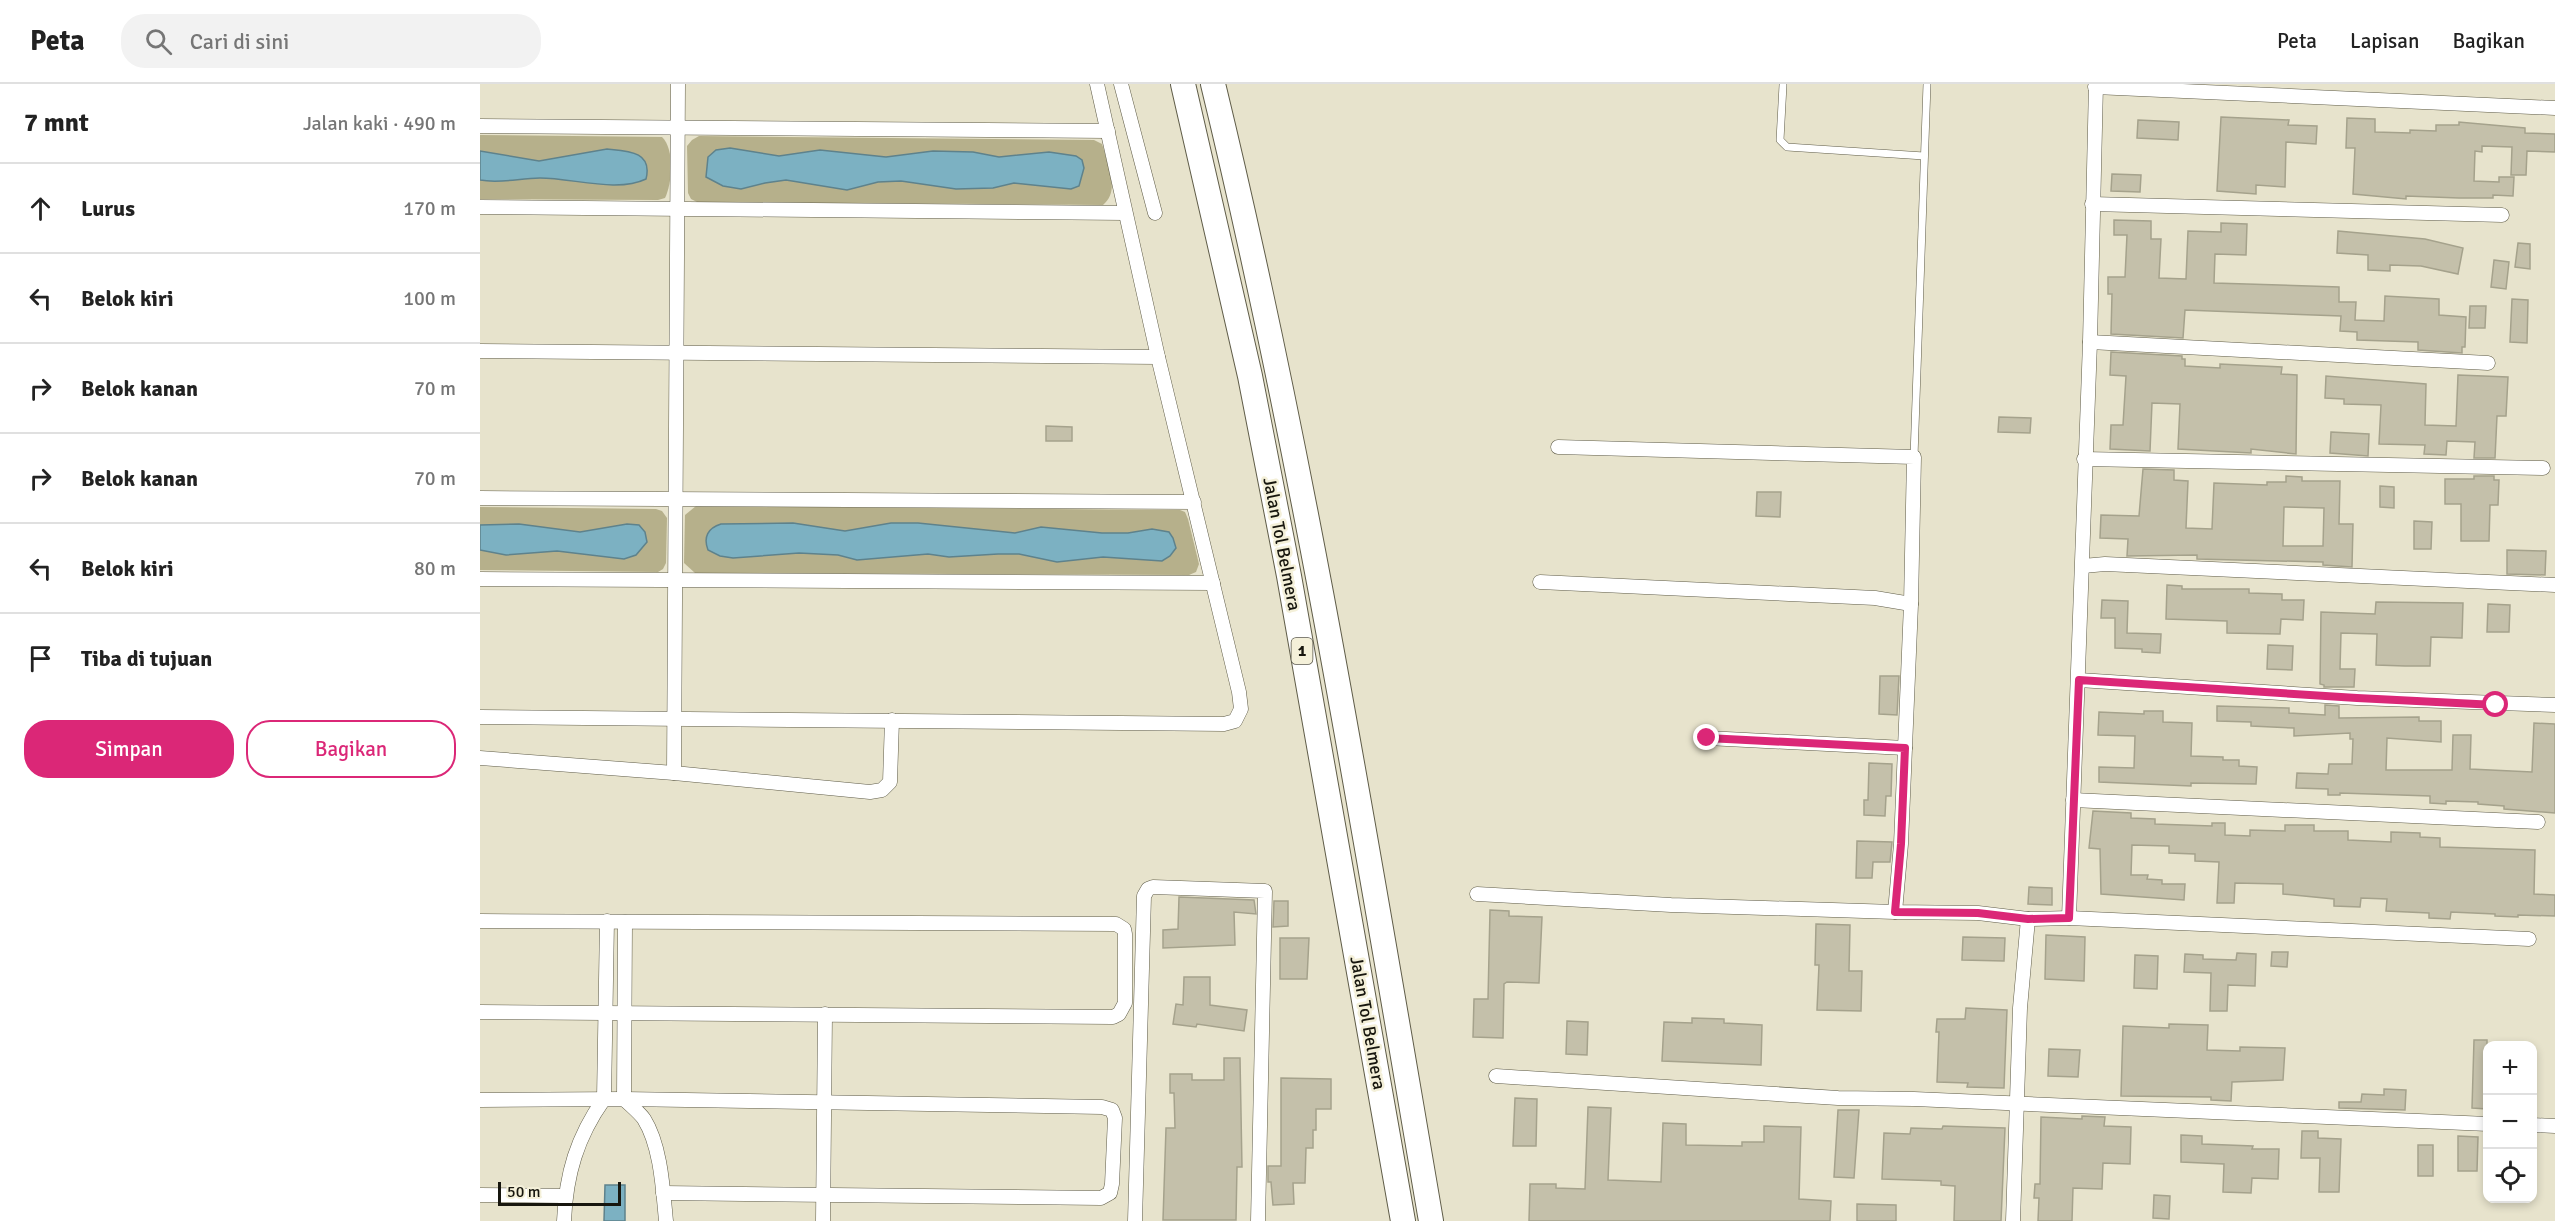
<!DOCTYPE html>
<html lang="id">
<head>
<meta charset="utf-8">
<style>
  :root { --surface:#fff; --page:#f2f2f2; --text:#222; --muted:#767676; --line:#e0e0e0; --accent:#db2777 }
  body { margin:0; font-family:Signika,sans-serif; background:var(--page); color:var(--text) }
  .controls { position:absolute; right:18px; bottom:18px; display:grid; overflow:hidden; border-radius:12px; box-shadow:0 3px 9px #0003 }
  .controls button { width:54px; height:54px; display:grid; place-items:center; padding:0; border:0; border-bottom:2px solid var(--line); background:var(--surface); color:var(--text); font:30px sans-serif }
  .scale { position:absolute; left:18px; bottom:15px; width:123px; box-sizing:border-box; padding-left:6px; border:3px solid #17160e; border-top:0; font-size:16px; line-height:21px; white-space:nowrap; color:#17160e; -webkit-text-stroke:4px #f4f0d9; paint-order:stroke }
  .stop { position:absolute; width:18px; height:18px; margin:-14px; border:4px solid #db2777; border-radius:50%; background:#fff }
  .stop.end { background:#db2777; border-color:#fff; box-shadow:0 2px 6px #0008 }
  .list { margin:0; padding:0; list-style:none }
  h2 { display:flex; justify-content:space-between; align-items:center; height:78px; margin:0; padding:0 24px; font-size:26px }
  h2 small { font-size:20px; font-weight:400; color:var(--muted) }
  .list li { display:grid; grid-template-columns:39px 1fr auto; gap:18px; align-items:center; box-sizing:border-box; height:90px; padding:0 24px; border-top:2px solid var(--line) }
  .list b { display:block; font-size:22px; white-space:nowrap }
  .list em { font-size:20px; font-style:normal; color:var(--muted) }
  .actions { display:flex; gap:12px; padding:18px 24px }
  .actions a { flex:1; padding:14px 0; border:2px solid var(--accent); border-radius:24px; text-align:center; font-size:21px; color:var(--accent) }
  .actions .main { background:var(--accent); color:#fff }
  .icon { flex:none; width:33px; height:33px; fill:none; stroke:currentColor; stroke-width:2; stroke-linecap:round; stroke-linejoin:round }
  .map { position:relative; flex:none; width:2075px; height:1137px; overflow:hidden }
  header { display:flex; align-items:center; gap:36px; box-sizing:border-box; height:84px; padding:0 30px; background:var(--surface); border-bottom:2px solid var(--line) }
  header strong { font-size:28px }
  nav { display:flex; gap:33px; margin-inline-start:auto; font-size:21px }
  .search { width:420px; height:54px; background:var(--page); display:flex; align-items:center; gap:15px; box-sizing:border-box; padding:0 21px; border-radius:24px; color:var(--muted); font-size:22px }
  main { display:flex }
  aside { flex:1; background:var(--surface) }
  .map>svg:first-child { display:block }
  .green { fill:#b6b08b }
  .water { fill:#7cb1c2; stroke:#5e828c; stroke-width:1.5 }
  .building { fill:#c4c0aa; stroke:#a5a28c; stroke-width:1.5; fill-rule:evenodd }
  .lines { fill:none; stroke-linecap:round; stroke-linejoin:round }
  .lane-casing { stroke:#5f5c48; stroke-width:8 }
  .street-casing { stroke:#5f5c48; stroke-width:15 }
  .highway-casing { stroke:#5f5c48; stroke-width:26 }
  .lane { stroke:#fff; stroke-width:7 }
  .street { stroke:#fff; stroke-width:14 }
  .highway { stroke:#fff; stroke-width:24 }
  .route { stroke:#db2777; stroke-width:8 }
  .labels { text-anchor:middle; dominant-baseline:central; stroke-width:5; stroke-linejoin:round; paint-order:stroke }
  .shield { fill:#f4f0d9; stroke:#59574b; stroke-width:1.5 }
  .shield-label { font-size:16px; font-weight:bold; fill:#17160e }
  .street-label { font-size:18px; fill:#17160e; stroke:#f4f0d9 }
</style>
</head>
<body>
<header>
<strong>Peta</strong>
<div class="search"><svg class="icon" aria-label="search" viewBox="0 0 24 24"><circle cx="10" cy="10" r="6"/><path d="M15 15l6 6"/></svg>Cari di sini</div>
<nav><a>Peta</a><a>Lapisan</a><a>Bagikan</a></nav>
</header>
<main>
<aside>
<h2>7 mnt<small>Jalan kaki · 490 m</small></h2>
<ul class="list">
<li><svg class="icon" aria-label="ahead" viewBox="0 0 24 24"><path d="M12 20V5M6 11l6-6 6 6"/></svg><div><b>Lurus</b></div><em>170 m</em></li>
<li><svg class="icon" aria-label="left" viewBox="0 0 24 24"><path d="M17 20v-9H6M10 6l-5 5 5 5"/></svg><div><b>Belok kiri</b></div><em>100 m</em></li>
<li><svg class="icon" aria-label="right" viewBox="0 0 24 24"><path d="M7 20v-9h11M14 6l5 5-5 5"/></svg><div><b>Belok kanan</b></div><em>70 m</em></li>
<li><svg class="icon" aria-label="right" viewBox="0 0 24 24"><path d="M7 20v-9h11M14 6l5 5-5 5"/></svg><div><b>Belok kanan</b></div><em>70 m</em></li>
<li><svg class="icon" aria-label="left" viewBox="0 0 24 24"><path d="M17 20v-9H6M10 6l-5 5 5 5"/></svg><div><b>Belok kiri</b></div><em>80 m</em></li>
<li><svg class="icon" aria-label="arrive" viewBox="0 0 24 24"><path d="M6 21V4h12l-3 4 3 4H6"/></svg><div><b>Tiba di tujuan</b></div></li>
</ul>
<div class="actions"><a class="main">Simpan</a><a>Bagikan</a></div>
</aside>
<div class="map">
<svg width="2075" height="1137" viewBox="0 0 2075 1137">
  <rect width="100%" height="100%" fill="#e7e3cc"/>
  <g class="green">
    <path d="M0,51L182,53C195,65 192,100 185,114L178,116L0,115Z"/>
    <path d="M219,52L614,56L622,60L624,66C628,84 640,107 623,121L217,118L211,115L208,109L207,62L212,56Z"/>
    <path d="M216,422L700,426L705,428L708,435L719,480L716,488L709,491L215,489L204,479L205,431Z"/>
    <path d="M0,423L176,425L182,427L187,434L186,479L183,485L178,488L0,486Z"/>
  </g>
  <g class="water">
    <path d="M250,64L299,72L340,66L406,73L453,67L493,68L519,73L569,68L596,72L602,76L604,84L599,102L591,105L534,99L513,104L476,105L421,97L398,98L367,106L306,96L285,99L261,105L243,102L226,93L228,73L236,66Z"/>
    <path d="M127,65C147,67 173,67 166,95C137,109 93,94 60,94C40,94 20,100 0,96V67L59,77Z"/>
    <path d="M313,439L365,447L411,439H438L535,449L561,443L622,449H648L672,445L689,448L693,454L696,464L690,472L682,477L623,473L577,478L539,470H518L469,473L448,470L377,476L358,471L319,469L253,474L240,472L228,466C223,453 228,444 241,440Z"/>
    <path d="M39,440L100,448L147,440L159,441L165,448L167,458L156,471L144,475L77,467L26,471L0,466V441Z"/>
    <path d="M125,1101H145V1137H124Z"/>
  </g>
  <g class="building">
    <path d="M1741,33L1809,36L1808,41L1837,42L1836,60L1806,58L1805,103L1776,101V110L1737,107Z"/>
    <path d="M1867,34L1895,35V48L1930,49V46L1956,47V41H1979V38L2045,44V49L2075,50V68L2047,67L2046,91H2031L2032,63L2002,62V68L1995,67L1994,97L2019,98V93H2034L2033,112L2013,111V114H1979L1926,112V115L1873,110L1875,64H1866Z"/>
    <path d="M1658,36L1699,38L1698,56L1657,54Z"/>
    <path d="M1632,90L1661,91L1660,108L1631,107Z"/>
    <path d="M1634,136L1671,137V155H1681L1679,194L1706,195L1708,147L1741,148V139L1767,140L1766,171L1735,170L1734,199L1859,203V218H1876L1875,236L1904,237L1905,212L1959,215V231L1986,233L1985,263H1982V269L1938,266V258L1877,256V248L1860,247L1861,232L1705,226L1703,254L1631,250L1632,210H1628V193H1645L1647,151H1634Z"/>
    <path d="M1858,147L1945,155L1983,164L1978,190L1941,182L1910,181V187L1888,186V171L1857,169Z"/>
    <path d="M2038,159L2050,160V185L2035,183Z"/>
    <path d="M2014,176L2029,178L2026,205L2011,203Z"/>
    <path d="M2032,215L2048,216L2047,259L2030,258Z"/>
    <path d="M1990,222H2006L2005,244H1989Z"/>
    <path d="M1631,268L1702,272V275H1705V282L1740,284V280L1802,283L1801,290L1817,291L1816,370L1771,365V369L1698,365L1700,320L1672,319L1670,367L1630,365L1631,341H1643L1646,292L1630,291Z"/>
    <path d="M1978,291L2028,293L2026,332H2017L2015,374H1994L1995,358L1967,357L1966,371L1944,370L1945,361L1899,360L1901,321L1864,320V315L1845,314L1846,292L1946,300L1945,341L1976,342Z"/>
    <path d="M1519,333L1551,334L1550,349L1518,348Z"/>
    <path d="M566,342L592,343V357H566Z"/>
    <path d="M1851,348L1889,350L1888,372L1850,369Z"/>
    <path d="M1663,385L1694,386V396L1708,397L1706,444L1732,445L1734,399L1787,401V398H1806V392L1822,393V397H1860L1859,440H1873L1872,483L1843,481V478L1717,475V471L1647,472L1648,455L1620,454L1621,431L1659,432ZM1804,423L1844,424L1843,462H1803Z"/>
    <path d="M1994,392H2014V396H2019L2018,421H2010L2009,457H1981V420H1965V395H1994Z"/>
    <path d="M1900,402L1914,403V424L1900,423Z"/>
    <path d="M1277,408H1301L1300,433L1276,432Z"/>
    <path d="M1934,437L1952,438L1951,465H1934Z"/>
    <path d="M2027,466L2066,467L2065,491L2027,490Z"/>
    <path d="M1687,501L1702,502V505H1769V509L1802,510V516H1824L1823,536L1801,535L1800,550L1747,549V537L1686,535Z"/>
    <path d="M1622,516L1648,517L1647,549L1681,550L1680,569L1662,568V565L1635,564V534H1621Z"/>
    <path d="M1896,518L1983,519L1982,554L1951,553L1950,582H1925L1896,581L1897,550L1861,549L1860,585H1875L1874,603H1844V601L1840,600L1841,528L1895,530Z"/>
    <path d="M2008,520L2030,521L2029,548H2007Z"/>
    <path d="M1788,561L1813,562L1812,586L1787,585Z"/>
    <path d="M1400,592H1419L1417,631L1399,630Z"/>
    <path d="M1845,621L1859,622V634L1939,633V637H1961V658L1907,654L1906,686H1972L1973,651H1991L1990,685L2052,688L2054,639L2075,640V729L2024,725V722L1998,720V718L1966,717V720L1950,719V712L1860,709V711H1848V705L1816,704L1817,689L1848,690L1849,680H1872L1873,655H1870V649L1814,652V644L1771,642V638L1737,637V622L1809,624V629L1845,631Z"/>
    <path d="M1664,627H1683V638L1712,639L1711,672L1743,673V676H1759V682L1777,683L1776,700L1711,699V702L1619,698V683L1654,684L1655,652L1618,651L1619,628L1664,630Z"/>
    <path d="M1389,679L1412,680L1411,712H1406L1405,732L1384,731V716H1388Z"/>
    <path d="M1613,727L1651,729V734L1675,735V740L1732,742V739H1745V751L1770,752V746L1805,747V741H1834V747H1868V756L1911,758V748L1940,749V753L1960,754V763L2055,766L2054,810L2075,811V832L2038,831V833L2015,832V830L1971,828L1970,835L1949,834V829L1906,827L1907,815L1881,814L1880,823L1854,822V815L1803,810V800L1755,799L1754,819H1737L1739,778L1715,777V770L1689,769V762L1652,761L1651,791H1668L1667,795L1682,796V800H1705L1704,816L1621,810L1620,765L1609,764Z"/>
    <path d="M1377,757L1412,758L1410,778H1393L1392,794H1376Z"/>
    <path d="M1549,803L1572,804V821L1548,820Z"/>
    <path d="M699,813L774,816L776,830L754,828L755,861L683,864V846L698,845Z"/>
    <path d="M794,817H808V842L793,843Z"/>
    <path d="M1010,826L1029,827V832L1062,833L1059,899L1027,898L1024,900L1023,954L993,953L994,915H1008Z"/>
    <path d="M1336,840L1370,841L1369,887H1382L1381,927L1337,926L1339,881H1335Z"/>
    <path d="M1566,851L1605,853L1604,897L1565,895Z"/>
    <path d="M1483,853L1525,854L1524,877L1482,876Z"/>
    <path d="M800,854H829L827,895H800Z"/>
    <path d="M1792,868H1808L1807,883L1791,882Z"/>
    <path d="M1757,869L1776,870L1775,902L1748,901L1747,927H1730L1731,889L1704,888L1705,870L1723,871V875L1756,876Z"/>
    <path d="M1655,871L1678,872L1677,905L1654,904Z"/>
    <path d="M704,893H730V921L767,926L764,947L717,940L716,943L693,940L696,920L703,921Z"/>
    <path d="M1486,924L1527,926L1524,1004L1487,1003L1488,999L1457,998L1459,948H1456L1457,935H1485Z"/>
    <path d="M1212,934L1244,935V939L1282,941L1281,981L1182,977L1184,938L1212,939Z"/>
    <path d="M1087,937L1108,938L1107,971L1086,970Z"/>
    <path d="M1689,940L1728,941L1727,966L1760,967V963L1805,964L1803,996L1752,998L1751,1017L1731,1016V1013L1641,1012L1643,942L1689,944Z"/>
    <path d="M1994,956H2007V1025L1992,1024Z"/>
    <path d="M1569,965L1600,966L1598,993L1568,992Z"/>
    <path d="M744,974H760L762,1083H757L756,1136H683L686,1044H695L694,1009H690V990H712V996H744Z"/>
    <path d="M801,994L851,995V1025H836V1046H833V1064H826L825,1099H813L814,1120L793,1121L791,1098H788V1082H801Z"/>
    <path d="M1904,1005L1926,1006L1925,1026L1859,1024V1018H1881L1882,1010L1904,1011Z"/>
    <path d="M1035,1014L1057,1015L1056,1062H1033Z"/>
    <path d="M1108,1023L1131,1024L1128,1096L1181,1098L1183,1039L1206,1040V1061L1262,1062V1058H1284V1042L1321,1043L1319,1115L1351,1117L1350,1137H1049L1050,1100H1076V1104L1105,1105Z"/>
    <path d="M1358,1026H1379L1374,1094L1354,1093Z"/>
    <path d="M1602,1032L1625,1033L1624,1042L1651,1043L1650,1080L1623,1079L1622,1105L1593,1104L1592,1137H1558L1559,1114H1554L1555,1100H1560L1561,1033L1602,1035Z"/>
    <path d="M1463,1042L1525,1044L1521,1137H1474L1475,1102L1461,1101V1097L1402,1095L1404,1049L1430,1050L1431,1044L1462,1045Z"/>
    <path d="M1822,1047H1838V1054L1861,1055L1859,1108H1839L1840,1074H1821Z"/>
    <path d="M1701,1051L1722,1052V1060L1773,1062L1772,1065H1799L1798,1095L1772,1094L1771,1109L1743,1108L1744,1080L1701,1078Z"/>
    <path d="M1978,1052L1998,1053L1997,1087H1978Z"/>
    <rect x="1938" y="1061" width="15" height="31"/>
    <path d="M1674,1111L1690,1112L1689,1135L1673,1134Z"/>
    <path d="M1377,1120L1416,1121V1137H1377Z"/>
  </g>
  <g class="lines">
    <g class="lane-casing">
      <g id="lane">
        <path d="M1303,1L1300,56L1307,63L1444,72"/>
        <path d="M1434,373L1447,0"/>
        <path d="M2052,1090L2053,1041"/>
      </g>
    </g>
    <g class="street-casing">
      <g id="street">
        <path d="M641,0L675,129"/>
        <path d="M1615,3L2075,24"/>
        <path d="M0,42L628,47"/>
        <path d="M1612,120L2022,131"/>
        <path d="M0,123L645,129"/>
        <path d="M1610,258L2008,279"/>
        <path d="M0,267L678,273"/>
        <path d="M1078,363L1434,373L1431,520L1421,760L1415,828L1498,829L1548,835L1589,834L2049,855"/>
        <path d="M1604,375L2063,384"/>
        <path d="M0,414L714,418"/>
        <path d="M1603,482L1625,480L2075,501"/>
        <path d="M0,495L733,499"/>
        <path d="M1060,498L1395,514L1431,520"/>
        <path d="M1599,596L1877,614L2075,621"/>
        <path d="M0,633L744,640L755,637L761,625L759,608L678,273L617,0"/>
        <path d="M1227,654L1425,664"/>
        <path d="M0,674L194,689L390,708L402,706L410,698L412,636"/>
        <path d="M194,689L198,0"/>
        <path d="M1593,716L2058,738"/>
        <path d="M997,810L1191,821L1415,828"/>
        <path d="M1589,834L1610,258L1616,0"/>
        <path d="M0,837L636,840L644,845L645,850V919L639,930L633,933L0,928"/>
        <path d="M145,838L144,1015C150,1021 159,1028 164,1035C181,1062 183,1106 186,1137"/>
        <path d="M1016,992L1358,1014L1434,1015L2008,1040"/>
        <path d="M0,1016L144,1015L622,1023L632,1026L635,1034L632,1100L630,1109L621,1114L183,1109"/>
        <path d="M2052,1041L2075,1042"/>
        <path d="M0,1111L85,1112"/>
        <path d="M84,1137C86,1090 97,1053 124,1015L127,837"/>
        <path d="M343,1137L345,930"/>
        <path d="M655,1137L664,812L668,805L673,803L785,807L778,1137"/>
        <path d="M1533,1137L1540,924L1548,835"/>
      </g>
    </g>
    <g class="highway-casing">
      <g id="highway">
        <path d="M703,0L770,292L809,492L923,1137"/>
        <path d="M733,0C824,375 886,757 951,1137"/>
      </g>
    </g>
    <use href="#lane" class="lane"/>
    <use href="#street" class="street"/>
    <use href="#highway" class="highway"/>
  </g>
  <g class="lines">
    <path class="route" d="M1227,654L1425,664L1421,760L1415,828L1498,829L1548,835L1589,834L1599,596L1877,614L2016,621"/>
  </g>
  <g class="labels">
    <rect class="shield" x="811.5" y="554" width="21" height="26" rx="4.5"/>
    <g class="shield-label">
      <text x="822" y="567">1</text>
    </g>
    <g class="street-label">
      <text transform="translate(802 460) rotate(79)">Jalan Tol Belmera</text>
      <text transform="translate(888 939) rotate(80)">Jalan Tol Belmera</text>
    </g>
  </g>
</svg>
<div class="controls">
<button>+</button>
<button>−</button>
<button><svg class="icon" aria-label="locate" viewBox="0 0 24 24"><circle cx="12" cy="12" r="6"/><path d="M12 2v4M12 18v4M2 12h4M18 12h4"/></svg></button>
</div>
<div class="scale">50 m</div>
<div class="stop" style="left:2016px;top:621px"></div>
<div class="stop end" style="left:1227px;top:654px"></div>
</div>
</main>
</body>
</html>
